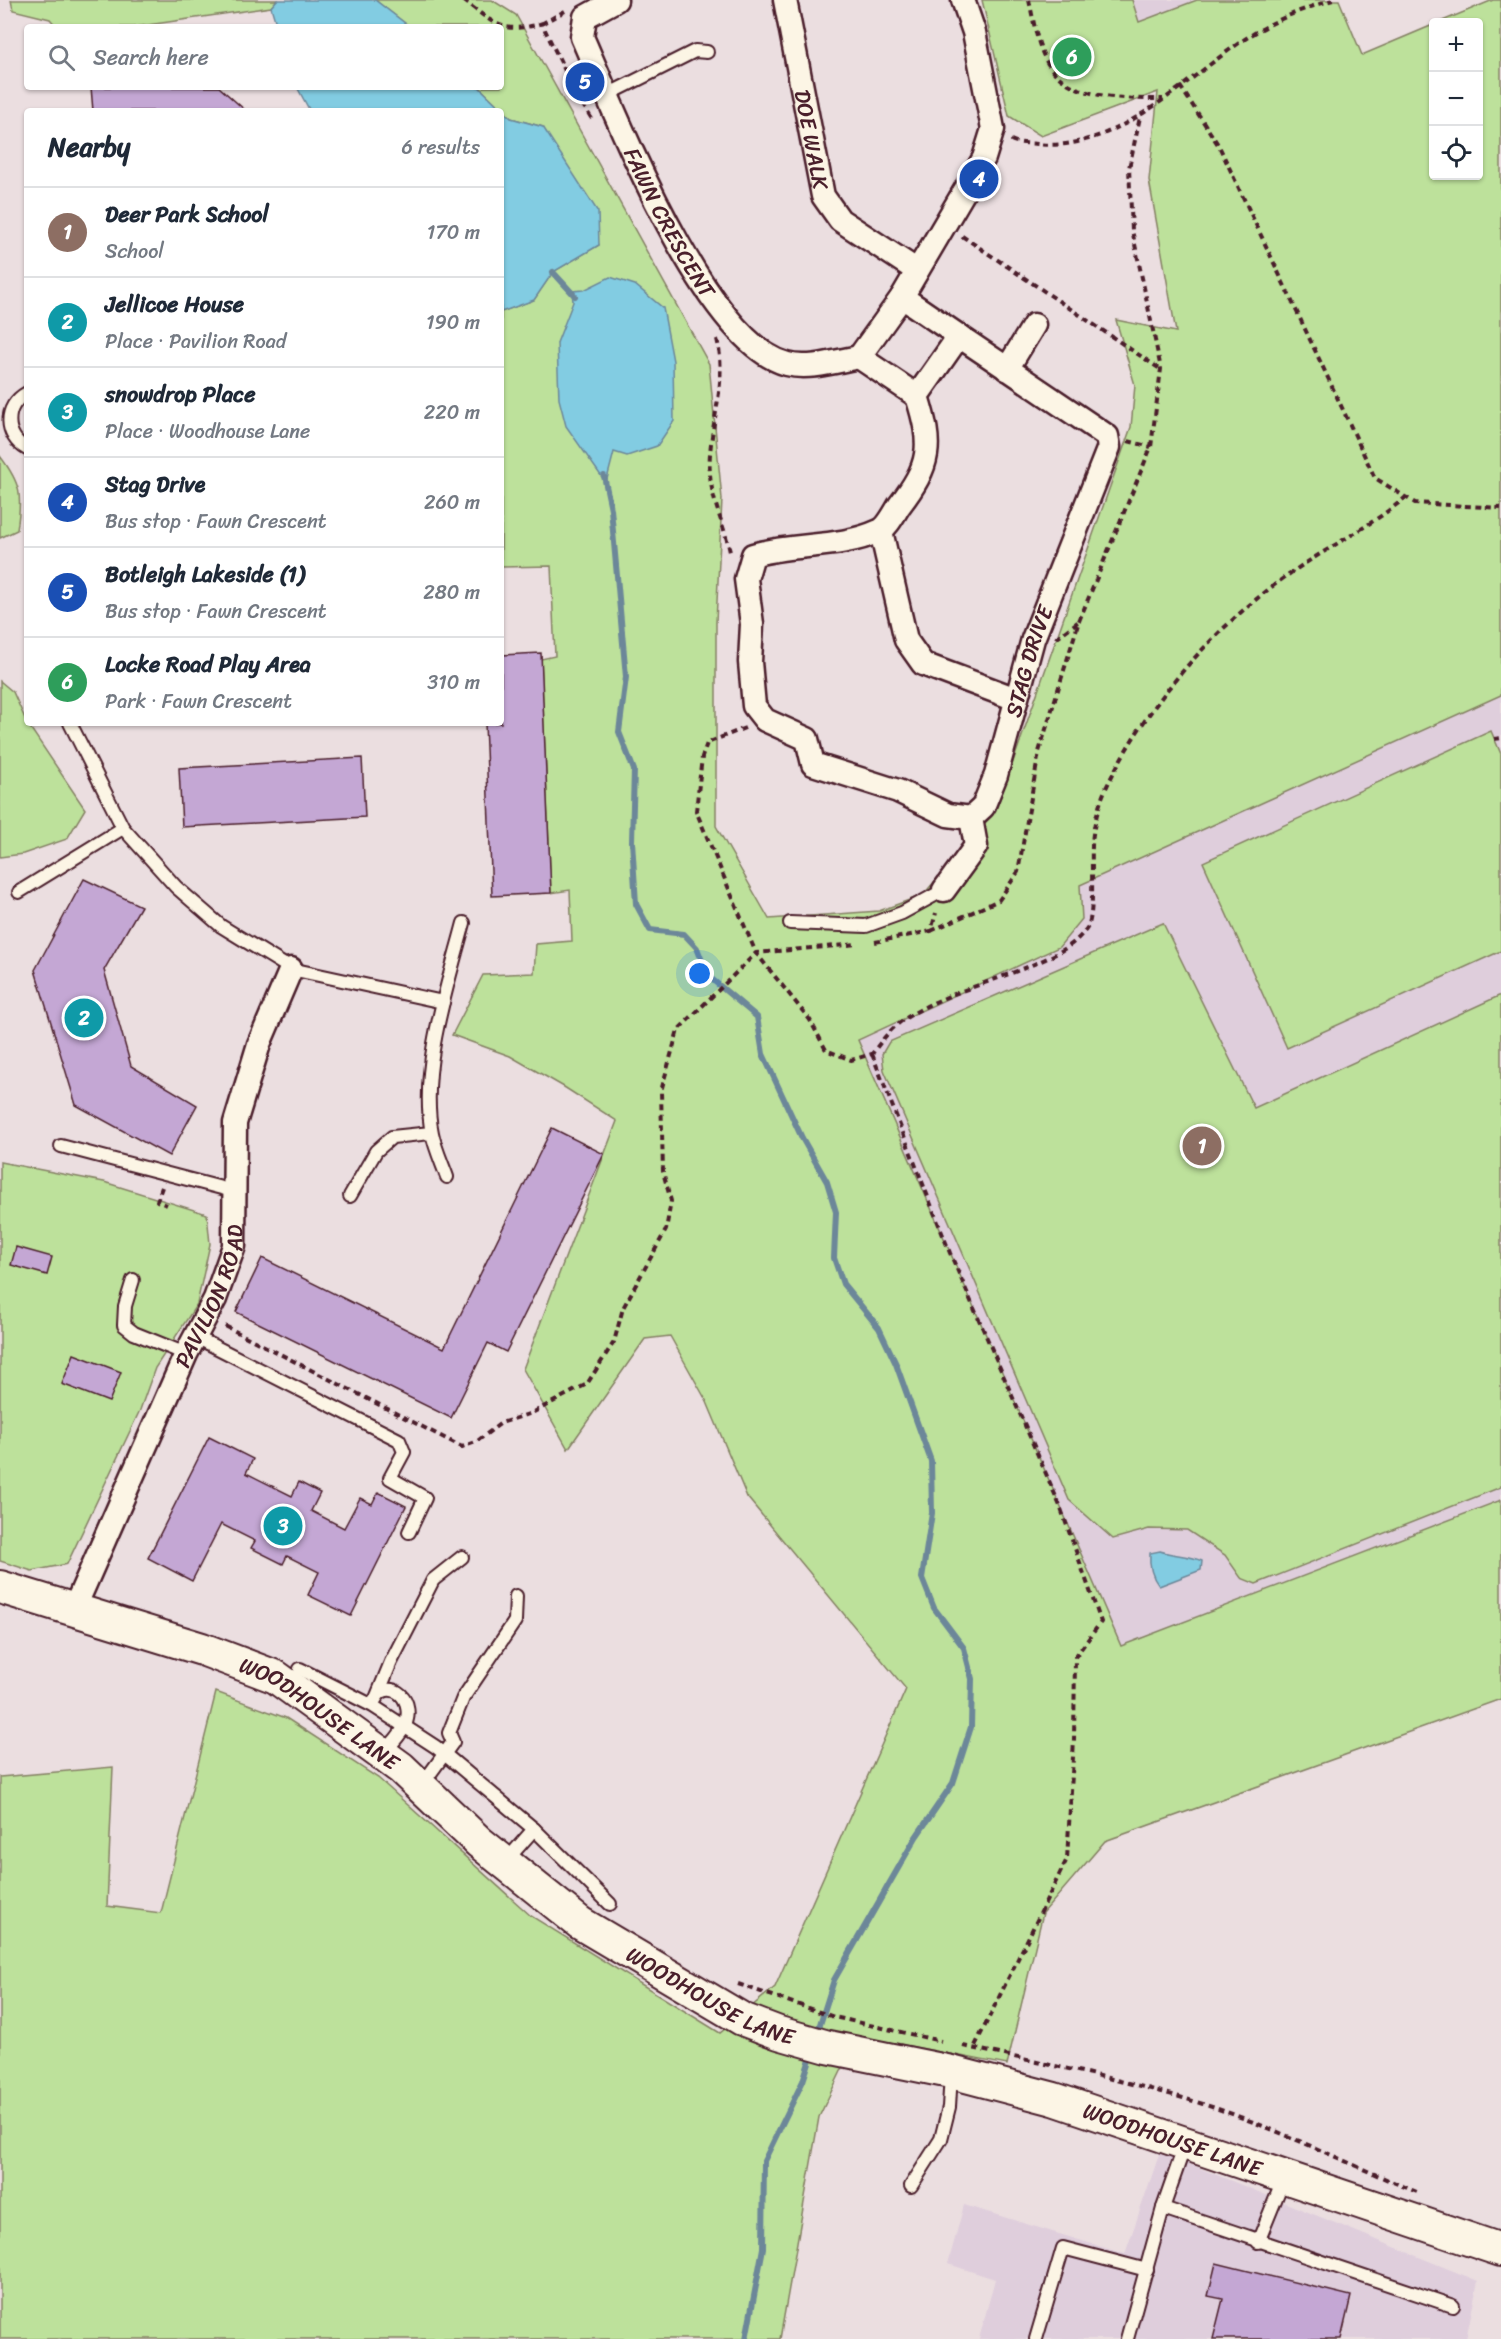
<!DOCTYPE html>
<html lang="en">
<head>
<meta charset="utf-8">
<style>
  :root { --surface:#fff; --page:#f6f6f7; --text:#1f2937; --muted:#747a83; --line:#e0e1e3; --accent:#4a1f2b }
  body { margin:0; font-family:Sriracha,sans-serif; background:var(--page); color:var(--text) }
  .controls { position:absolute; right:18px; top:18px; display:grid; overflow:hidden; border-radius:6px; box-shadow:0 2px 4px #0004 }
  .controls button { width:54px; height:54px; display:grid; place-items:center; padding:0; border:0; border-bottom:2px solid var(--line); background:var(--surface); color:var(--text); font:30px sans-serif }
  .you { position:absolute; left:700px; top:974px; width:21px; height:21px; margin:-15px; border:4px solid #fff; border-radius:50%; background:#1a73e8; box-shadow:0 0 0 9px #1a73e833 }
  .badge { display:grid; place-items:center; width:39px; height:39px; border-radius:50%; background:var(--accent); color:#fff; font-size:20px; font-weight:700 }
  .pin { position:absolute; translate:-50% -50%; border:3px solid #fff; box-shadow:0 2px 6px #0006 }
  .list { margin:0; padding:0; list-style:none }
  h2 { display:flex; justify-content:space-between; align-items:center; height:78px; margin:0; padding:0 24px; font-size:26px }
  h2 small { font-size:20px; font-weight:400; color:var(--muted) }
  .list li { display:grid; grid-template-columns:39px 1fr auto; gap:18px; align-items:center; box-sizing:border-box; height:90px; padding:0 24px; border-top:2px solid var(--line) }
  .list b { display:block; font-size:22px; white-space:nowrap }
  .list p { margin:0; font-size:20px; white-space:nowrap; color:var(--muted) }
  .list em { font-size:20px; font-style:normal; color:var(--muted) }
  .icon { flex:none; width:33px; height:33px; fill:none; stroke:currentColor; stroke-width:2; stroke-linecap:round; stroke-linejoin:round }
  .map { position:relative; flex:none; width:1501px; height:2339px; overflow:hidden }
  .search { position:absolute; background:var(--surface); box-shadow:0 2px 4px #0004; left:24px; top:24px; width:480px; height:66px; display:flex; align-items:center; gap:15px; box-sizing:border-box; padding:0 21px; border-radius:6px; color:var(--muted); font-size:22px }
  .panel { position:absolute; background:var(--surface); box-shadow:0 2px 4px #0004; left:24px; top:108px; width:480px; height:618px; border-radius:6px }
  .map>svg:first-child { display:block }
  .built { fill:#dfcedc }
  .green { fill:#bde19b; stroke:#848063; stroke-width:1.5 }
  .water { fill:#82cce2; stroke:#6c8799; stroke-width:1.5 }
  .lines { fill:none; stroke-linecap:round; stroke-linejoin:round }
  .stream { stroke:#6c8799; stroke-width:6 }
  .building { fill:#c4a7d4; stroke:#4a1f2b; stroke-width:1.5 }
  .lane-casing { stroke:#4a1f2b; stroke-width:16 }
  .street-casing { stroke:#4a1f2b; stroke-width:27 }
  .secondary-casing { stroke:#4a1f2b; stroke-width:36 }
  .path { stroke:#4a1f2b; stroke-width:4; stroke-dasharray:6 4.5; stroke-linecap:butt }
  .lane { stroke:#fcf5e5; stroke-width:12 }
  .street { stroke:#fcf5e5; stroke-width:22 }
  .secondary { stroke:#fcf5e5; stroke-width:32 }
  .labels { text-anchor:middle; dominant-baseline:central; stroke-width:4.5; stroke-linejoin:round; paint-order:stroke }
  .street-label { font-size:22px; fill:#4a1f2b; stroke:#fcf5e5 }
</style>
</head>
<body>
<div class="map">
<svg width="1501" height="2339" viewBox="0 0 1501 2339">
  <rect width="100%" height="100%" fill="#ebdee0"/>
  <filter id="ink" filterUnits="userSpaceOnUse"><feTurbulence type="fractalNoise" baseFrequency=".0167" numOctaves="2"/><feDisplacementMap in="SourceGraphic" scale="12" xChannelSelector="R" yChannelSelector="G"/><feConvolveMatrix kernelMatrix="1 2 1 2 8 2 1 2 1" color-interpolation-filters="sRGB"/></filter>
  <g filter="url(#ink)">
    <g class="built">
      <path d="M1132,0H1197L1139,23Z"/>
      <path d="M1501,695V1500L1121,1646L858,1040L1059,947L1082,919L1079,885Z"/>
      <path d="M1160,2152L1478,2281L1466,2339H979L995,2279L948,2264L964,2205L1125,2254Z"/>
    </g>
    <g class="green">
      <path d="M11,0H277L271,7L134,27H57L50,19L13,10Z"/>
      <path d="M375,0H492L516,15L709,364L722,499L716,622V826L769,919L879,911L923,895L996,810L1131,427L1135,385L1116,320L1176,332L1149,180L1158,92L1041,136L1009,116L982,0H1132L1139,22L1197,0H1339L1362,55L1433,25L1434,176H1478V22H1440L1493,0H1501V695L1080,885L1082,919L1059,947L858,1040L1121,1646L1501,1500V1699L1105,1841L1043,1913L1007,2065L858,2036L819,2117L780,2339H0V1777L113,1767L107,1906L161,1913L216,1692L286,1718L378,1778L531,1916L720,2033L775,1987L906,1689L747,1497L707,1402L670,1336L645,1339L568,1449L523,1369L617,1121L564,1087L510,1056L452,1035L483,975L534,973L536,944L572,941L570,890L551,893L541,659L555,656L551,566L501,567V312L534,300L553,272L599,245L543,127L511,118L479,87H501V27H410Z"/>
      <path d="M0,456C22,485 22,496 17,530L0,538Z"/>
      <path d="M0,681L13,692L27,723L85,809L67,839L23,854L0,857Z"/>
      <path d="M1491,731L1501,754V951L1287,1048L1203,862Z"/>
      <path d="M1163,923L1254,1108L1501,995V1487L1256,1584L1241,1578L1225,1555L1187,1530L1149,1529L1113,1539L1069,1500L884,1070L882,1054L889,1042Z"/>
      <path d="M0,1162L104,1182L207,1214L210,1244L197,1304L155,1368L140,1410L67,1564L32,1571L0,1561Z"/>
    </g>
    <g class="water">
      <path d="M277,0H375L410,27H277L271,7Z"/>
      <path d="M297,87H479L511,118L543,127L598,212L599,245L553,272L534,300L501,312V111H310Z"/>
      <path d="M610,277L635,285L663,308L673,361L674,421L657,446L627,456L614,452L606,483L566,426L559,399L557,343L573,302L572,291L584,290Z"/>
      <path d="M1160,1551C1175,1556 1188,1555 1202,1561L1201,1570L1159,1586C1151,1576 1149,1565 1150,1553Z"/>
    </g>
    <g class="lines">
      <g class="stream">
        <path d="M553,272L575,296"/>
        <path d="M604,476L611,509L626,677L619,732L634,770L632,841L636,904L650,930L684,934L697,948L708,976L757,1017L763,1054L802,1138L827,1182L836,1212L834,1258L843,1284L879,1328L896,1364L931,1461L932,1513L922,1578L934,1608L964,1648L972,1679L971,1727L953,1783L916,1837L834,1980L817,2034"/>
        <path d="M746,2339L763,2248L764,2161L803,2081L812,2053"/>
      </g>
    </g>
    <g class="building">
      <path d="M91,87H219L246,111H93Z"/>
      <path d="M541,653L551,893L492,896L485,723H501V655Z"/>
      <path d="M362,758L365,817L182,827L179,768Z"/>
      <path d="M84,879L141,906L104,970L131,1066L197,1105L169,1156L76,1105L35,970Z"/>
      <path d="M552,1128L604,1154L506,1352L488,1343L451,1418L236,1312L262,1258L444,1348Z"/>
      <path d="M16,1247L52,1257L47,1275L11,1265Z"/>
      <path d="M74,1354L121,1372L109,1402L62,1384Z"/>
      <path d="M209,1437L253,1459L246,1473L292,1496L299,1482L320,1493L311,1511L344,1528L360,1498L372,1504L378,1492L406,1506L351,1616L308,1595L319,1572L287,1556L283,1564L251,1548L255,1541L221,1524L192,1581L148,1558Z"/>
      <path d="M1216,2263L1351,2296L1341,2339H1213L1223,2299L1208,2296Z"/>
    </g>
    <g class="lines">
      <g class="lane-casing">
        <g id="lane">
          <path d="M607,95L695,51L707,52"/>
          <path d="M27,393C3,406 4,436 27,449"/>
          <path d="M70,723L123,828L176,887L221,926L291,969L443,1002"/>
          <path d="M19,892L123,828"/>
          <path d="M790,923L866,926L902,913L944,890"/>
          <path d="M61,1146L233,1191"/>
          <path d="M447,1177C442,1163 435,1148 432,1133C419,1070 448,984 464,923"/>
          <path d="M350,1196L376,1151L392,1137L431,1133"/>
          <path d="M133,1280L125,1306L124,1325L134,1333L186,1354"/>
          <path d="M194,1336L399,1440L404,1452L390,1478L425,1498L409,1532"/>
          <path d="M300,1669L373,1706L436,1747L534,1829L610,1904"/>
          <path d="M377,1696L391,1662L433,1580L462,1557"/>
          <path d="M375,1700C386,1678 415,1694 406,1723C403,1733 391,1744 384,1753"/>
          <path d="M421,1786L453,1742L449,1733L463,1698L515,1621L516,1596"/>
          <path d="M505,1862L534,1829"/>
          <path d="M911,2186L941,2139L949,2107L951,2074"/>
          <path d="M1163,2208L1453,2306"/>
          <path d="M1258,2242L1284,2178"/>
          <path d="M1036,2339L1063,2248L1147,2270"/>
          <path d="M1127,2339L1163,2208L1185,2145"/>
        </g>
      </g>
      <g class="street-casing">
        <g id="street">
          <path id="s1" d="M616,0L585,17L582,37C616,114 704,342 787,364C809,370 837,361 859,357"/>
          <path id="s2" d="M785,0L823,196L840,220L916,270"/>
          <path d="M902,297L984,158L993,129L974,32L963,0"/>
          <path d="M902,297L959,336L917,396L859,357Z"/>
          <path d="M1007,369L1034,325"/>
          <path d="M917,396C933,447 931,464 899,506C894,514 887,528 879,531C840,549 793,543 753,555L746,579L752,624L750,662L754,706L765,720L807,739L813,764L898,791L948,815L971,818"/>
          <path d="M881,531L906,640L923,664L1016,699"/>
          <path id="s3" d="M944,890L976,846L971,818L983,807L996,775L1033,639L1109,447L1107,436L959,336"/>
          <path id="s4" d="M74,1609L186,1354L215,1299L234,1246L235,1123L259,1044L291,969"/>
        </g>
      </g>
      <g class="secondary-casing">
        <g id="secondary">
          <path id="s5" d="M0,1587L202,1649L276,1677L401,1768L479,1842L580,1923L742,2019L779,2033L828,2047L951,2072L1054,2099L1501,2250"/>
        </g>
      </g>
      <g class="path">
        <path d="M463,0C495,24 502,35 543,23"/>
        <path d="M1029,0C1034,22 1037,48 1050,67C1073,100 1127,99 1163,99"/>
        <path d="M565,11L543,23L545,30L579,99L592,119"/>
        <path d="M1180,86L1219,146L1375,478L1415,503L1501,508"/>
        <path d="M1011,140C1018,144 1029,143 1038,144C1116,153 1185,79 1245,39C1271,22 1303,8 1333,0"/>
        <path d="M962,236L1160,369"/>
        <path d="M717,339C727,380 713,414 710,454C707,494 722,516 730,552"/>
        <path d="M1128,441L1151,447"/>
        <path d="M1056,638L1079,621"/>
        <path d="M745,728L707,743L702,757L696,811L756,953L810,1020L826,1050L851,1060L872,1054C881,1041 892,1027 906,1018C940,995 989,983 1027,967C1050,957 1072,949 1087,928C1095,917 1091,864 1092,847C1092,830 1099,802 1107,786C1146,704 1212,630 1285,577C1324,549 1369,528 1406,497"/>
        <path d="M1494,739L1501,738"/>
        <path d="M931,931L999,900L1018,872L1039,752L1079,621L1151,447L1161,369L1132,230L1129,168L1140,117"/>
        <path d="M875,942L931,931L936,913"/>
        <path d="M872,1054L950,1253L1060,1506L1101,1622L1075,1657L1074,1740L1067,1859L974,2048"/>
        <path d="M162,1187L157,1201L167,1205"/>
        <path d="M225,1326L462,1447L476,1442L501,1423L532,1413L587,1384L614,1342L623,1308L666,1230L671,1201L663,1172L661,1091L678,1030L756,953L858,944"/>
        <path d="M738,1984L834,2017L941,2041"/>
        <path d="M963,2046C1045,2064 1127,2080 1206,2105C1279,2129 1346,2163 1417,2192"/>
      </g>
      <use href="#lane" class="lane"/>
      <use href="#street" class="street"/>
      <use href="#secondary" class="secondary"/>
    </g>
  </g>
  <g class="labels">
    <g class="street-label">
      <text stroke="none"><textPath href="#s2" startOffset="142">DOE WALK</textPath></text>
      <text stroke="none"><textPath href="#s1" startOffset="261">FAWN CRESCENT</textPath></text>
      <text stroke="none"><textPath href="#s3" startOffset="252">STAG DRIVE</textPath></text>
      <text stroke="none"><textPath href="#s4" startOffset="342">PAVILION ROAD</textPath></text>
      <text stroke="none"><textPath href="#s5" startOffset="346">WOODHOUSE LANE</textPath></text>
      <text stroke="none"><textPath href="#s5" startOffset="832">WOODHOUSE LANE</textPath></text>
      <text stroke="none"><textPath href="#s5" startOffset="1318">WOODHOUSE LANE</textPath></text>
    </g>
  </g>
</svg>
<div class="controls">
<button>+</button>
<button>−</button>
<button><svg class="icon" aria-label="locate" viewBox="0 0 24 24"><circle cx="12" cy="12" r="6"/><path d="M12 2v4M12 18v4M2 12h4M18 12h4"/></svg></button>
</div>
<div class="you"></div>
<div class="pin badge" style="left:1202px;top:1146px;background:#8d6e63">1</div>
<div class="pin badge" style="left:84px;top:1018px;background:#0f9aa8">2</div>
<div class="pin badge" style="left:283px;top:1526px;background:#0f9aa8">3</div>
<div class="pin badge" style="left:979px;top:179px;background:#1a4fb4">4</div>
<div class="pin badge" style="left:585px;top:82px;background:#1a4fb4">5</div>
<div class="pin badge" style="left:1072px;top:57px;background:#2e9e5b">6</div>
<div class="search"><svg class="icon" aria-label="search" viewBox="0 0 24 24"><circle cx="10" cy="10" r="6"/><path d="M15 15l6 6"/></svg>Search here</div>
<section class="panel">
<h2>Nearby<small>6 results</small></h2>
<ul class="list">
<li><span class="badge" style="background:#8d6e63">1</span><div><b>Deer Park School</b><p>School</p></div><em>170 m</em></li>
<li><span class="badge" style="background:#0f9aa8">2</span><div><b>Jellicoe House</b><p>Place · Pavilion Road</p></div><em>190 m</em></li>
<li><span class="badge" style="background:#0f9aa8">3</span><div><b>snowdrop Place</b><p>Place · Woodhouse Lane</p></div><em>220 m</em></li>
<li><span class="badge" style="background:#1a4fb4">4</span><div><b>Stag Drive</b><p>Bus stop · Fawn Crescent</p></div><em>260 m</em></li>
<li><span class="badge" style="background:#1a4fb4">5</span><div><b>Botleigh Lakeside (1)</b><p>Bus stop · Fawn Crescent</p></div><em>280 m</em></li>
<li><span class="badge" style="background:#2e9e5b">6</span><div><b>Locke Road Play Area</b><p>Park · Fawn Crescent</p></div><em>310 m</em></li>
</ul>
</section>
</div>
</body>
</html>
